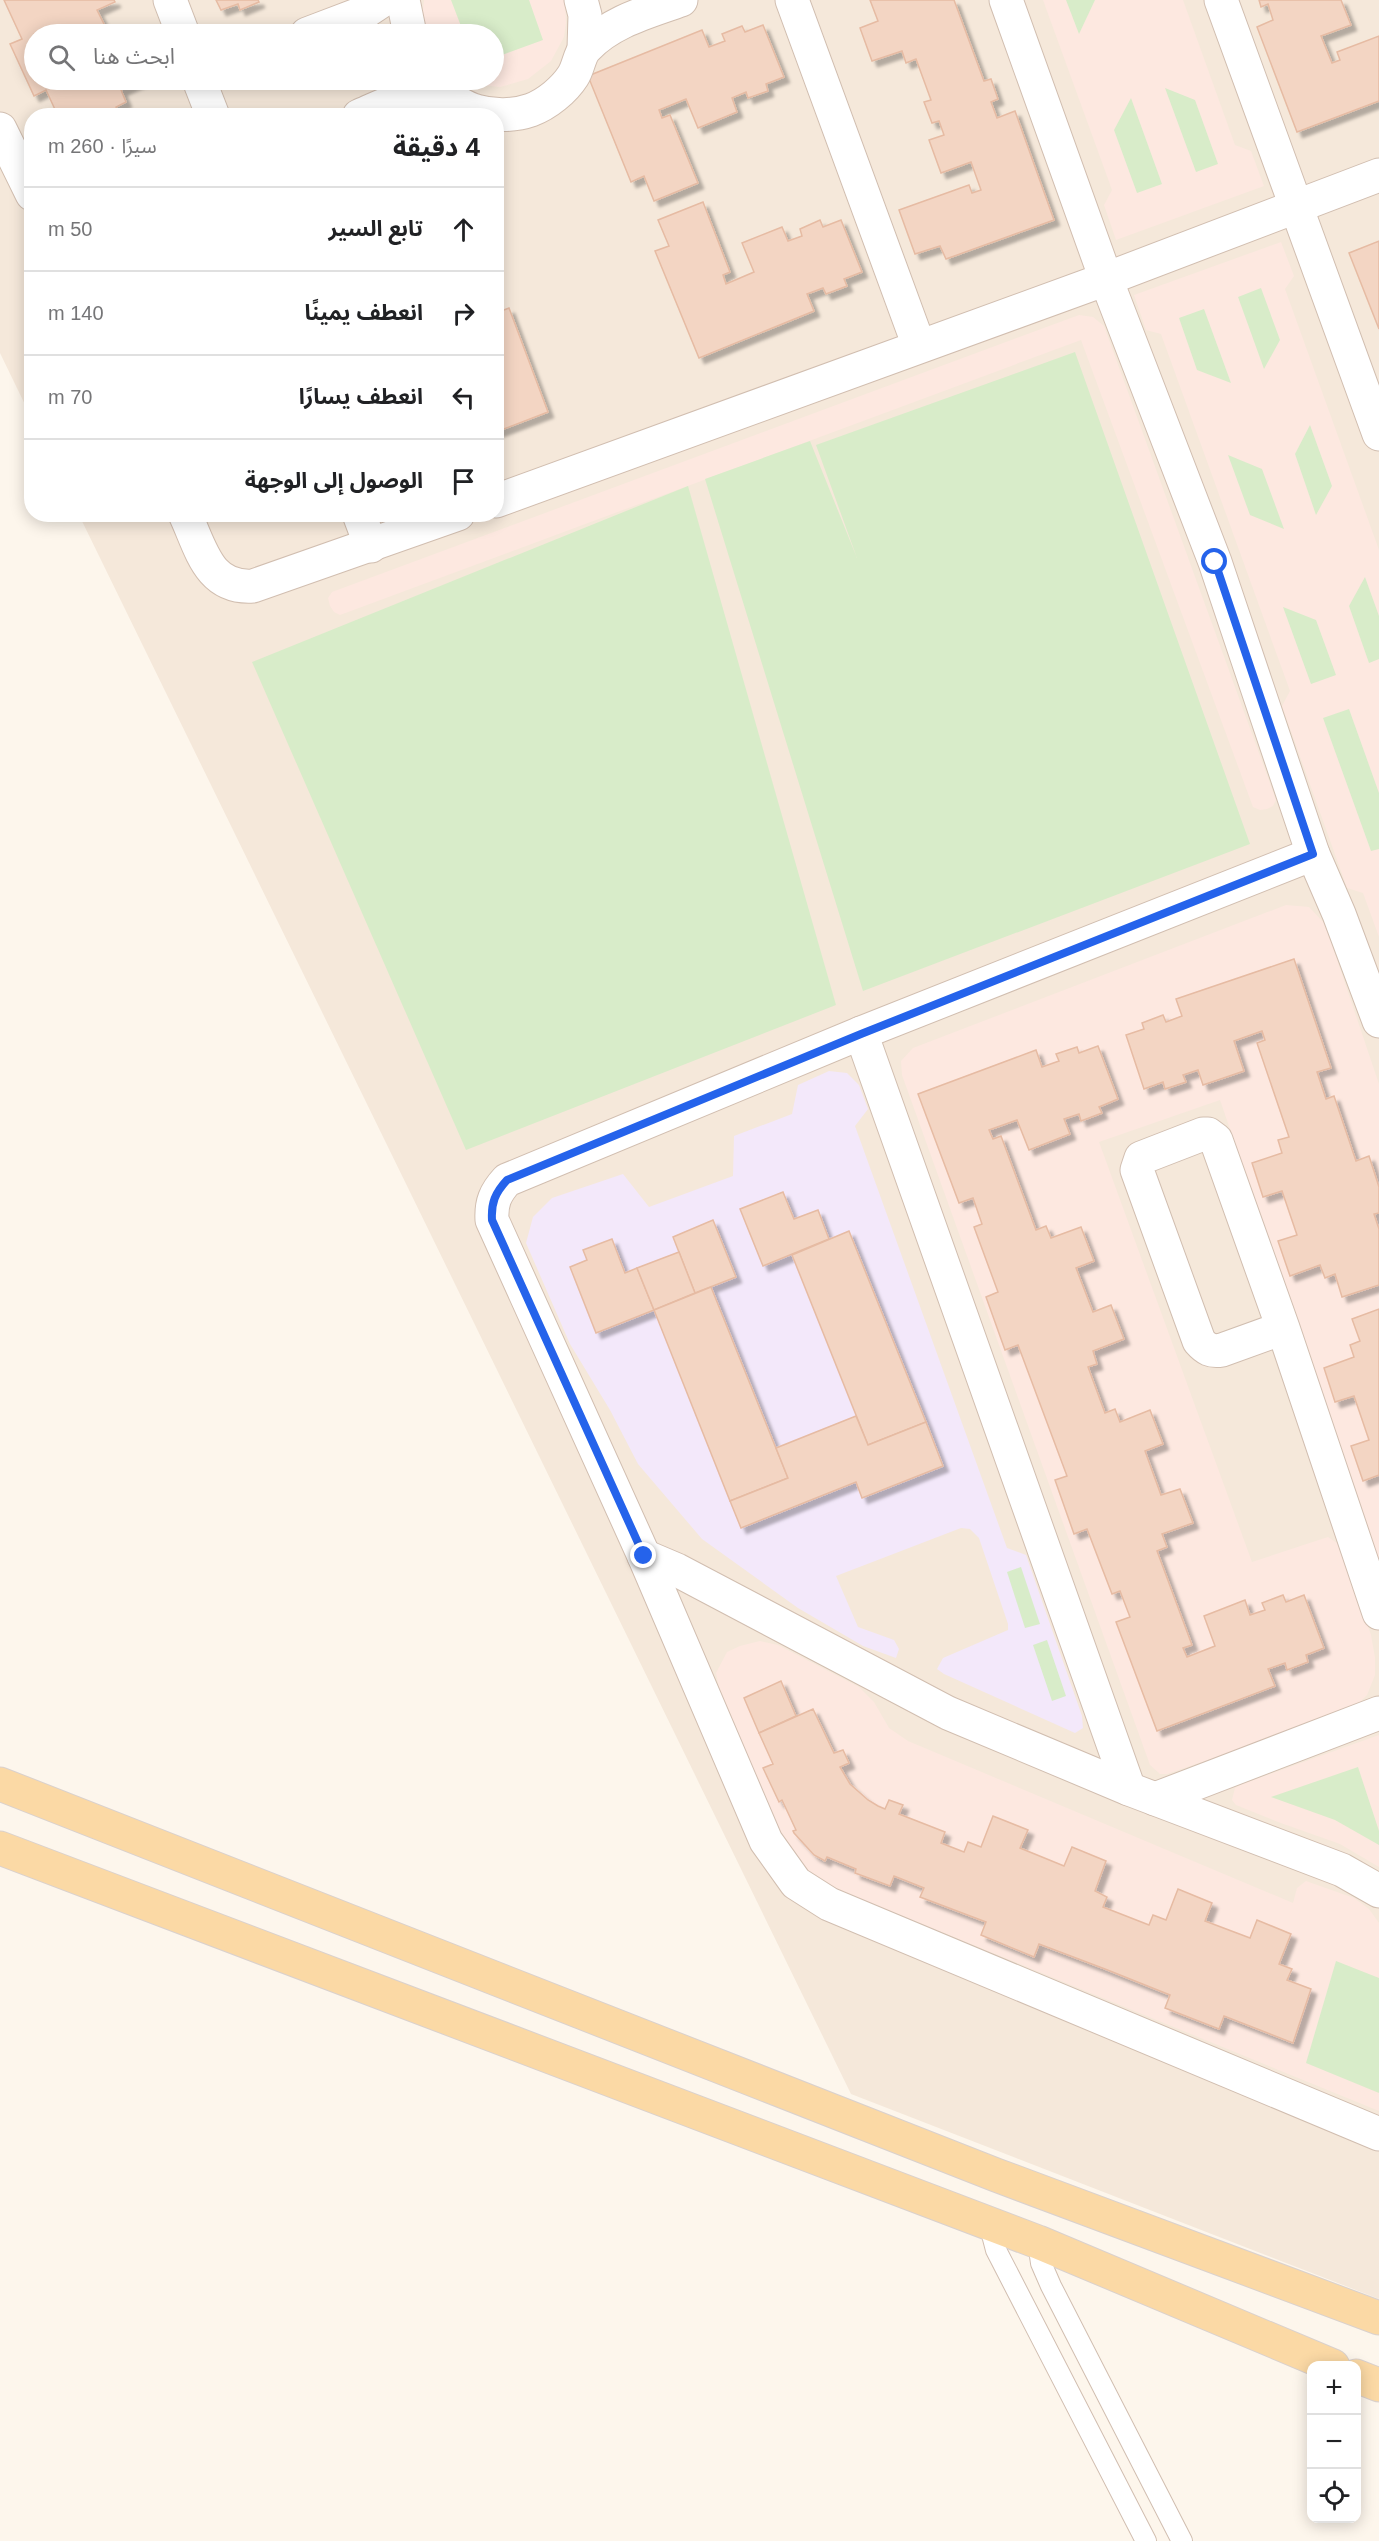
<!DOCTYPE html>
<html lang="ar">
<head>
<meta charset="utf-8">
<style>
  :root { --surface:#fff; --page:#f6f6f6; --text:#202124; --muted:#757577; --line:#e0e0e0 }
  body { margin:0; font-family:Helvetica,"Noto Sans Arabic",sans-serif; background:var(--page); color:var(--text); direction:rtl }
  .controls { position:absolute; right:18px; bottom:18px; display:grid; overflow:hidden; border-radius:12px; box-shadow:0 3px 15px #0003 }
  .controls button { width:54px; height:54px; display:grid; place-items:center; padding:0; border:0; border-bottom:2px solid var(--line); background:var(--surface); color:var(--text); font:30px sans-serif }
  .stop { position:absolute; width:18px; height:18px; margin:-14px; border:4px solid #2563eb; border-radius:50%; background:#fff }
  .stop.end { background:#2563eb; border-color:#fff; box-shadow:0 2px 6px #0008 }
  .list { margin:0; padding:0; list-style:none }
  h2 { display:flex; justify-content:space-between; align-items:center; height:78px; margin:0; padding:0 24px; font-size:26px }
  h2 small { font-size:20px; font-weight:400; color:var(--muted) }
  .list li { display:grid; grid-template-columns:39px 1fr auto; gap:18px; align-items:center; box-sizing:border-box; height:84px; padding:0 24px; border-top:2px solid var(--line) }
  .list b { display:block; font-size:22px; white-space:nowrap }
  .list em { font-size:20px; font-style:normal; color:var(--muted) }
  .icon { flex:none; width:33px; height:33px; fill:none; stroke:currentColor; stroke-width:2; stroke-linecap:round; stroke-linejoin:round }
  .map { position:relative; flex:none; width:1379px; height:2541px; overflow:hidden; direction:ltr }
  .search { position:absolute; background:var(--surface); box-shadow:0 3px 15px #0003; left:24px; top:24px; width:480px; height:66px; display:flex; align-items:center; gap:15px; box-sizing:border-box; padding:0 21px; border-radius:33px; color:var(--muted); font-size:22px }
  .panel { position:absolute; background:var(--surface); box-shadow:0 3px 15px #0003; left:24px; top:108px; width:480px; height:414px; border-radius:24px; direction:rtl }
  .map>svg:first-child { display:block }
  .residential { fill:#f5e8da; fill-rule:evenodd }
  .commercial { fill:#fde8e0 }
  .education { fill:#f3e8fa }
  .green { fill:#d8ecc9 }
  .building { fill:#f3d5c3; stroke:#e6bba3; stroke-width:1.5; filter:url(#shadow) }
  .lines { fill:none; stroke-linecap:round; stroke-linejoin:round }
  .lane-casing { stroke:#d1beb0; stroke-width:22 }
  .street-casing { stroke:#d1beb0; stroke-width:35 }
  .primary-casing { stroke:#dad1cd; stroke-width:35 }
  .lane { stroke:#fff; stroke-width:20 }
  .street { stroke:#fff; stroke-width:33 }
  .primary { stroke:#fbd9a5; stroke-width:33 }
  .route { stroke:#2563eb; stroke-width:8 }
</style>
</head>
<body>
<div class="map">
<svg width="1379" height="2541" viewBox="0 0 1379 2541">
  <defs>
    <filter id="shadow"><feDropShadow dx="5.5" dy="5.5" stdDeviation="1.5" flood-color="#0004"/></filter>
  </defs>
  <rect width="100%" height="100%" fill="#fdf6ec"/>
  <path class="residential" d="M0,0H1379V2299L851,2094L79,515L496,514V116H32L31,417L0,353ZM34,34H494V80H34Z"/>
  <g class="commercial">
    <path d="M424,0H565L566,23L564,37L551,61L528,79L500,87L472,84L463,80H494V34H425L422,19Z"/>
    <path d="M1043,0H1183L1235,145L1251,151L1264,186L1116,240L1104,205L1112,190Z"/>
    <path d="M1281,242L1294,276L1285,289L1379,550V937L1363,893L1347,888L1282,706L1290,691L1161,334L1146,330L1134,295Z"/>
    <path d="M1079,315L1093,317L1104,326L1276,800L1273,806L1267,809L1260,810L1253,807L1081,340L340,615L334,612L330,606L328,598L332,592Z"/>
    <path d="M1286,905L1309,907L1325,924L1379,1084V1560L1220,1100L1099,1142L1252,1562L1328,1537L1340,1545L1371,1635L1375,1657V1675L1367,1695L1356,1706L1342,1714L1167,1774H1160L1150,1765L902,1075L901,1061L913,1048Z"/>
    <path d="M760,1641L778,1645L859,1687L874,1702L889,1728L908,1741L1293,1903L1297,1888L1306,1881L1354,1898L1369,1909L1379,1923V2111L834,1888L813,1875L794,1856L776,1824L719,1688L716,1673L727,1652L740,1646Z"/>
    <path d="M1379,1735V1867L1340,1844L1278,1822L1236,1805L1232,1800L1235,1788L1242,1784Z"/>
  </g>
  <path class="education" d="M829,1071L847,1073L859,1085L868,1109L855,1126L1007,1548L1026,1555L1082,1716L1083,1728L1075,1733L944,1674L937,1669L943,1658L1008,1630V1624L979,1538L970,1529L961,1528L836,1576L858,1627L894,1640L899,1649L896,1658L863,1646L798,1608L702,1539L638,1464L610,1410L570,1344L526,1243L533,1217L552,1198L623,1174L649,1207L733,1176L734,1136L792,1114L798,1085Z"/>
  <g class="green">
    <path d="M451,0H529L543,40L494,58V34H464Z"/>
    <path d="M1066,0H1095L1079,34Z"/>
    <path d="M1165,88L1195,100L1218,164L1196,172Z"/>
    <path d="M1131,98L1162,184L1137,193L1114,130Z"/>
    <path d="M1261,288L1280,340L1264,369L1238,297Z"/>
    <path d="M1204,309L1231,383L1197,370L1179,318Z"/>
    <path d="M1075,352L1250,844L863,991L705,479L810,441L857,558L816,445Z"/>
    <path d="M1310,425L1332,486L1316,515L1295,454Z"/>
    <path d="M1228,455L1262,469L1284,529L1250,515Z"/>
    <path d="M688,486L836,1005L466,1150L252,662Z"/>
    <path d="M1365,577L1379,616V659L1369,663L1349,606Z"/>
    <path d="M1283,607L1316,620L1336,675L1311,684Z"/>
    <path d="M1349,709L1379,793V849L1371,851L1323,718Z"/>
    <path d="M1021,1567L1040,1624L1025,1628L1007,1572Z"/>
    <path d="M1047,1640L1066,1696L1052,1701L1033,1645Z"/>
    <path d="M1358,1767L1379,1831V1845L1335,1820L1271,1797Z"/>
    <path d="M1336,1961L1379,1978V2093L1306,2063Z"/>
  </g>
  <g class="building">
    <path d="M4,0H114L115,2L97,10L109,34H34V80H144L121,90L126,102L116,107L120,116H58L46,90L34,96L10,44L22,39Z"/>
    <path d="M216,0H258L259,2L240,10L238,4L221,10Z"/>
    <path d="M870,0H954L984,81L991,79L998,99L991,102L997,118L1015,111L1054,220L946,259L940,246L915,254L899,210L969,185L972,193L981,190L971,162L941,173L929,140L944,135L939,121L932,123L924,102L931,100L916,59L906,63L902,51L872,61L860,28L878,21Z"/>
    <path d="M1259,0H1341L1351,25L1321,36L1332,63L1340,60L1337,52L1379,36V101L1297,132L1257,27L1273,20L1268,4L1261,7Z"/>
    <path d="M763,25L784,77L766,84L768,91L748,98L746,92L732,98L737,112L698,128L686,99L659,110L662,118L670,115L698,183L654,201L644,176L631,182L588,76L702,30L709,47L725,41L722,34L742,26L745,32Z"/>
    <path d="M703,202L730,272L723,275L726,284L754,272L742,243L782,227L788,241L802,236L800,229L820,220L823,227L841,220L862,272L844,279L847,286L826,294L823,288L807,294L814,311L699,358L655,251L669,246L658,220Z"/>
    <path d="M1379,241V329L1349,253Z"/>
    <path d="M509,308L548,412L496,432V313Z"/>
    <path d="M1294,959L1331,1068L1317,1072L1326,1099L1334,1096L1356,1161L1369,1156L1379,1187V1213L1374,1214L1379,1229V1285L1342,1297L1335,1274L1325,1278L1320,1265L1290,1276L1278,1241L1297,1235L1282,1191L1263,1197L1252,1163L1282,1153L1278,1140L1289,1137L1257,1043L1265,1040L1262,1031L1234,1041L1244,1071L1203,1085L1198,1070L1183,1075L1186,1082L1165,1089L1163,1082L1144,1089L1126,1035L1144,1029L1142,1023L1163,1015L1166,1022L1182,1016L1176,999Z"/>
    <path d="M1098,1046L1118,1099L1099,1107L1102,1113L1081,1121L1079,1114L1064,1119L1070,1134L1029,1150L1017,1120L989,1130L993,1139L1001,1136L1036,1230L1046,1226L1051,1238L1081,1227L1094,1261L1076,1268L1093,1312L1111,1305L1124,1339L1093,1351L1097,1364L1088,1367L1105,1413L1115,1409L1120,1422L1150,1410L1163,1444L1145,1451L1161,1495L1180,1489L1193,1523L1162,1534L1167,1547L1157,1551L1192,1645L1183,1648L1187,1657L1215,1646L1204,1616L1245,1600L1250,1615L1265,1610L1262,1603L1283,1595L1286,1602L1304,1595L1324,1648L1306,1655L1308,1662L1287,1670L1285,1663L1268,1669L1275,1686L1157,1731L1116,1622L1130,1617L1120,1591L1112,1594L1087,1529L1074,1534L1055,1480L1067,1476L1018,1345L1005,1350L986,1297L998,1292L974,1227L982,1224L973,1198L959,1203L918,1094L1036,1050L1042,1067L1059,1061L1056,1054L1077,1047L1079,1053Z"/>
    <path d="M783,1192L794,1219L818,1210L829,1239L763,1266L740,1209Z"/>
    <path d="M713,1220L736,1277L695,1293L673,1237Z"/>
    <path d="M849,1231L926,1422L868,1445L792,1255Z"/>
    <path d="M612,1239L625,1273L637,1268L654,1310L596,1333L570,1267L587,1260L583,1250Z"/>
    <path d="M679,1252L695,1293L654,1310L637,1268Z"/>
    <path d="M711,1287L788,1478L730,1501L654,1310Z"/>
    <path d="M1379,1309V1475L1363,1481L1351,1446L1369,1440L1354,1396L1335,1402L1324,1368L1354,1357L1350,1345L1360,1341L1352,1319Z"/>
    <path d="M856,1416L868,1445L926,1422L943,1466L862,1498L856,1482L741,1528L730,1501L788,1478L776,1448Z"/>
    <path d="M781,1681L796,1716L759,1733L744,1698Z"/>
    <path d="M813,1709L834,1753L843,1750L849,1763L840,1767L850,1784L868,1800L878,1806L885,1809L889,1800L903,1805L899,1814L945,1832L941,1843L964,1852L968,1842L981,1847L993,1816L1028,1830L1020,1848L1064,1866L1072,1847L1106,1861L1095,1891L1107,1897L1103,1907L1149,1925L1153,1915L1166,1920L1178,1889L1212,1903L1205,1921L1250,1938L1257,1920L1291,1934L1279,1964L1292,1969L1287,1980L1311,1989L1293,2043L1224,2016L1219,2029L1165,2008L1170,1995L1105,1969L1039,1944L1034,1957L981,1935L986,1922L920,1897L924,1888L894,1876L890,1886L855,1873L856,1869L827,1857L825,1861L814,1855L794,1833L793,1831L796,1830L782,1800L779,1802L763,1768L773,1764L759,1733Z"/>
  </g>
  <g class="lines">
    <g class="lane-casing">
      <g id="lane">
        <path d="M989,2223L996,2250L1146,2541"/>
        <path d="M1038,2242L1041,2263L1051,2286L1182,2541"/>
      </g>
    </g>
    <g class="street-casing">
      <g id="street">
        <path d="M170,0L183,34"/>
        <path d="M403,0L410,34"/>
        <path d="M581,0L585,15L584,49"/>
        <path d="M792,0L919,346"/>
        <path d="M1006,0L1106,279L1215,562L1313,854L1339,914L1379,1021"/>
        <path d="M1221,0L1379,434"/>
        <path d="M307,34L365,12L383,0"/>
        <path d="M199,80L213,116"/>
        <path d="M359,116C382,106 408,92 434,94C451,96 461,107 476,111C493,116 514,116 531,110C547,104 564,90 573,76C579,67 579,54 587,47C612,21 648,12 681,0"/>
        <path d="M0,129L32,194"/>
        <path d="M496,501L1106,279L1379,175"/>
        <path d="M185,514C201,548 208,589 253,586L458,514"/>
        <path d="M359,514L371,546"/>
        <path d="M1313,854L861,1033L507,1180C495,1193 491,1203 492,1220L644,1556L766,1841L796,1883L829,1904L1379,2134"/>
        <path d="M861,1033L1129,1789"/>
        <path d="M1283,1328L1222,1350C1211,1352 1206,1349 1199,1341L1137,1170L1141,1158L1203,1134H1208L1216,1140L1283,1328L1379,1613"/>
        <path d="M644,1556L677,1570L948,1713L1129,1789L1342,1870L1379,1891"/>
        <path d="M1155,1799L1379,1713"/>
      </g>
    </g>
    <g class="primary-casing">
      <g id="primary">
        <path d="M0,1784L996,2175L1379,2318"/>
        <path d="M0,1848L1038,2242L1333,2366"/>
        <path d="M1356,2376L1379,2385"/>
      </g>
    </g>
    <use href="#lane" class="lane"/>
    <use href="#street" class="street"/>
    <use href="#primary" class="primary"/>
  </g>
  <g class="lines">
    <path class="route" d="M644,1556L492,1220C491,1203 495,1193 507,1180L861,1034L1313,854L1215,562"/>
  </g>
</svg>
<div class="controls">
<button>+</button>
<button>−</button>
<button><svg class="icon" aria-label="locate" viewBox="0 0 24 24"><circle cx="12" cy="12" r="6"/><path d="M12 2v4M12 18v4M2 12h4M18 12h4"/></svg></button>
</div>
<div class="stop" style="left:1215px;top:562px"></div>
<div class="stop end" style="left:644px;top:1556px"></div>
<div class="search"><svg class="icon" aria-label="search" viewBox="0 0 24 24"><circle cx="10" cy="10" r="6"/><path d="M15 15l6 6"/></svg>ابحث هنا</div>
<section class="panel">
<h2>4 دقيقة<small>سيرًا · 260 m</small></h2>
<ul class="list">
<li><svg class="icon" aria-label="ahead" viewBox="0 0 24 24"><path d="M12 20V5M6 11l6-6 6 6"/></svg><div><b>تابع السير</b></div><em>50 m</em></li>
<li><svg class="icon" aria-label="right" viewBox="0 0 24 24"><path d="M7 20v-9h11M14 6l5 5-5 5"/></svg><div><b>انعطف يمينًا</b></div><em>140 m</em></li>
<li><svg class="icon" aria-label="left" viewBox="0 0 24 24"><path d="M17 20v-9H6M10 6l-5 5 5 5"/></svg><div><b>انعطف يسارًا</b></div><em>70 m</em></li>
<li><svg class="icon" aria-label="arrive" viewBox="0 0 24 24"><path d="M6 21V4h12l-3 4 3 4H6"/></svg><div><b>الوصول إلى الوجهة</b></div></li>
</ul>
</section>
</div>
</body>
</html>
